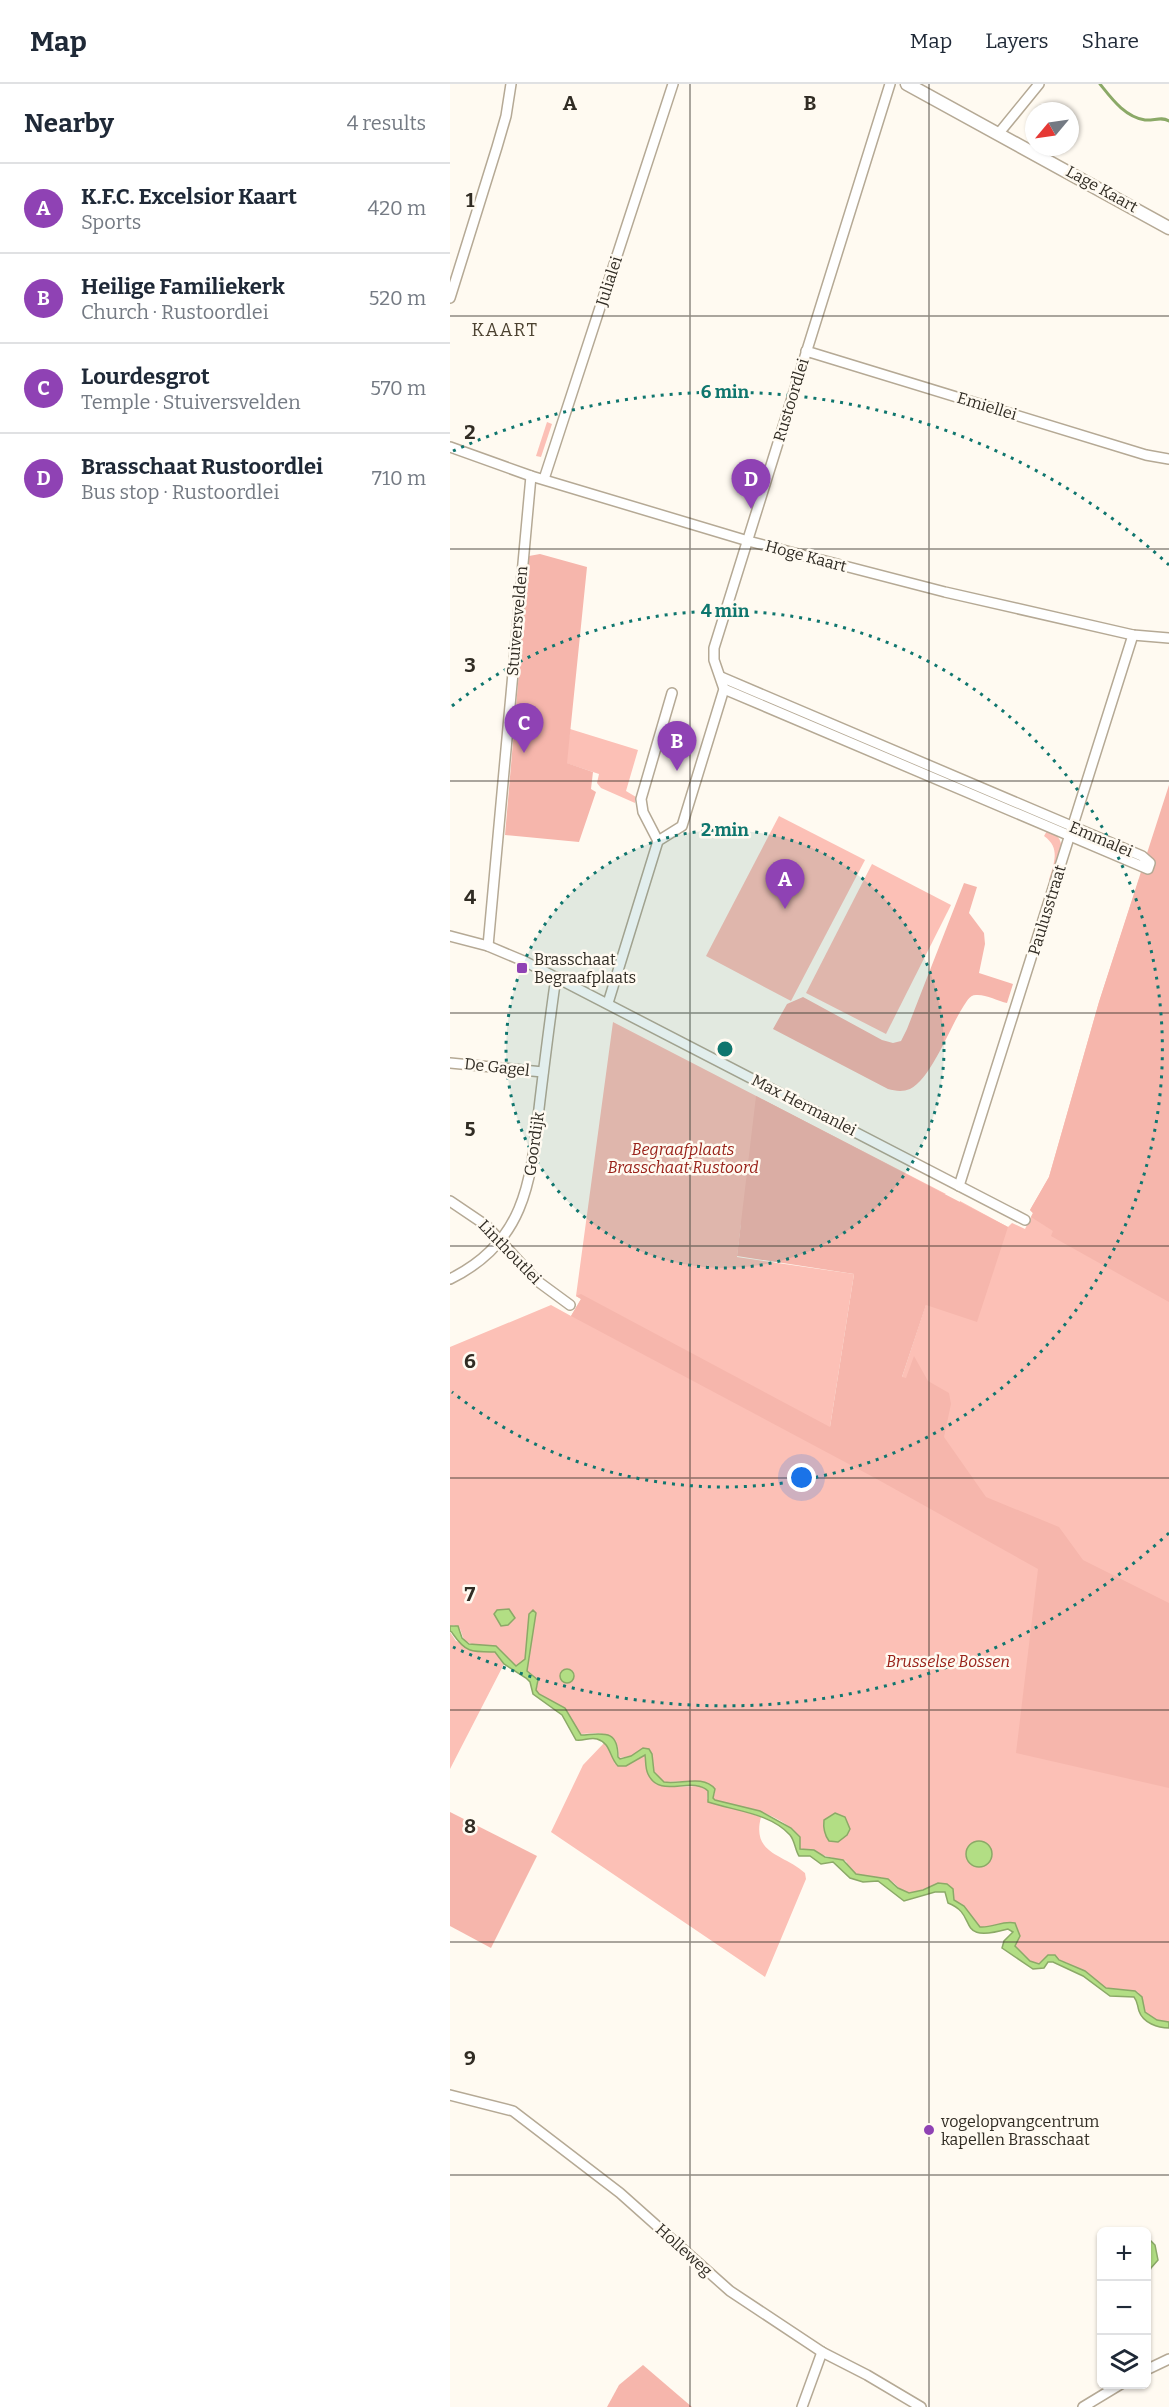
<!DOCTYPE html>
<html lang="en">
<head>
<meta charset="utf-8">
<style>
  :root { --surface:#fff; --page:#f2f2f3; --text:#1f2937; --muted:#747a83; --line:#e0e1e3; --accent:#8f42b4 }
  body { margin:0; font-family:Bitter,serif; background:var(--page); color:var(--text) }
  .controls { position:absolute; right:18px; bottom:18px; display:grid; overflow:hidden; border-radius:9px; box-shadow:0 2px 4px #0004 }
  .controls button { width:54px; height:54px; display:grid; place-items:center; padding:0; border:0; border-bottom:2px solid var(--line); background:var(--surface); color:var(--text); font:30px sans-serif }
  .compass { position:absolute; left:575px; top:18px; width:54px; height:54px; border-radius:50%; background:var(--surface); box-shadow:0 2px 4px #0004; rotate:241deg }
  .you { position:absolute; left:352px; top:1394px; width:21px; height:21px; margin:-15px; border:4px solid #fff; border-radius:50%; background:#1a73e8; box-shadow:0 0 0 9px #1a73e833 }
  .badge { display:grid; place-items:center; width:39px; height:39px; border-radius:50%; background:var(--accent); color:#fff; font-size:20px; font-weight:700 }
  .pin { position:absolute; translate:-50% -50px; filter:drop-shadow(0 2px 3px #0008) }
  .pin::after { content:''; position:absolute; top:32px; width:21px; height:18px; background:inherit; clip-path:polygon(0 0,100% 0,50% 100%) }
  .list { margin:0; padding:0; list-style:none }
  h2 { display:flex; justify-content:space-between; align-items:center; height:78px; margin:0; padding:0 24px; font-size:26px }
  h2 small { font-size:20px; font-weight:400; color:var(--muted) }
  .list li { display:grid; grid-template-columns:39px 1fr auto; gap:18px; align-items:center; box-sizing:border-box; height:90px; padding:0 24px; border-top:2px solid var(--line) }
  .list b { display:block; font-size:22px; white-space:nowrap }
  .list p { margin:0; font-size:20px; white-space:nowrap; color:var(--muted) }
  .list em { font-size:20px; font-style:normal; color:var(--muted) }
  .icon { flex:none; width:33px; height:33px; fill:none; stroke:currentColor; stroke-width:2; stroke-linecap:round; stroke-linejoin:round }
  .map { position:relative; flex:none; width:719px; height:2323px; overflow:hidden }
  header { display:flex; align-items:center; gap:36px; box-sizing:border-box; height:84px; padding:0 30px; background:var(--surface); border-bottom:2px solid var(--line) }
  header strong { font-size:28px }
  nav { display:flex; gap:33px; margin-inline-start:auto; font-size:21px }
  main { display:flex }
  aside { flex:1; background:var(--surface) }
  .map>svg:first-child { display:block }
  .green { fill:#fcc0b6 }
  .forest { fill:#f6b6ac }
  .water { fill:#b2de84; stroke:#8ba967; stroke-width:1.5 }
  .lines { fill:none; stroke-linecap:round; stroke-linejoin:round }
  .stream { stroke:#8ba967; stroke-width:3 }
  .minor-casing { stroke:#b5a995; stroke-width:12 }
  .tertiary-casing { stroke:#b5a995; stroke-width:15 }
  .minor { stroke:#fff; stroke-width:9 }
  .tertiary { stroke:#fff; stroke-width:12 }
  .grid { fill:none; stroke:#312c24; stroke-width:1.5; stroke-opacity:0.55 }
  .ring { fill:none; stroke:#0f766e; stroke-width:3; stroke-dasharray:3 6 }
  .poi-dot { fill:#8f42b4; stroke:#fffaf1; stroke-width:2 }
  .labels { text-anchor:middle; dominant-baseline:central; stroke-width:5; stroke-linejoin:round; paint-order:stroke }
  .street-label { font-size:16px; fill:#312c24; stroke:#fffaf1 }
  .poi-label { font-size:16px; fill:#312c24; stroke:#fffaf1; text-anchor:start }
  .park-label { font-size:16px; font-style:italic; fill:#99221a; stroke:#fffaf1 }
  .neighbourhood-label { font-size:18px; letter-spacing:1.5px; fill:#4c4231; stroke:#fffaf1 }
  .grid-label { font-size:20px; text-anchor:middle; font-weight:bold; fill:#312c24; stroke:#fffaf1; stroke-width:5; stroke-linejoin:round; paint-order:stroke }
  .centre { fill:#0f766e; stroke:#fffaf1; stroke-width:3 }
  .ring-label { font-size:18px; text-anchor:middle; font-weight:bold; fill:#0f766e; stroke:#fffaf1; stroke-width:5; stroke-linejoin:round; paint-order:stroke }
</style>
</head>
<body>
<header>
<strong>Map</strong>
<nav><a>Map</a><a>Layers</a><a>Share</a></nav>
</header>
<main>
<aside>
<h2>Nearby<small>4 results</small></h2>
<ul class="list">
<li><span class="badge">A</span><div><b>K.F.C. Excelsior Kaart</b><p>Sports</p></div><em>420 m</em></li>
<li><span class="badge">B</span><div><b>Heilige Familiekerk</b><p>Church · Rustoordlei</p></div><em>520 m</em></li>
<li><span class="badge">C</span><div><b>Lourdesgrot</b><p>Temple · Stuiversvelden</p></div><em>570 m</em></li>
<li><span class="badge">D</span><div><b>Brasschaat Rustoordlei</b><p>Bus stop · Rustoordlei</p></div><em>710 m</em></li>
</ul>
</aside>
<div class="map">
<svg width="719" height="2323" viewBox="0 0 719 2323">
  <rect width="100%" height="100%" fill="#fffaf1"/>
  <g class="green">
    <path d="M97,338L102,340L91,373L86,372Z"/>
    <path d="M120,645L188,666L176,707L186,713L185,719L151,704L147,699L149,690L116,679Z"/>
    <path d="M329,732L415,776L341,917L256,872Z"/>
    <path d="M598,745C622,758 608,775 601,797L599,796C604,779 611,764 594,752Z"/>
    <path d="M719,779V1938L707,1936L695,1928L688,1908L656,1904L630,1885L606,1874L598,1872L588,1880L580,1877L565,1862L568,1857L565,1839C553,1837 543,1844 530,1843L511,1820L504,1816L497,1800C483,1797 475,1810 461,1809C449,1809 447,1798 437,1795C427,1792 414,1794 404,1789C399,1786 398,1782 396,1777C380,1774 365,1768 349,1765C352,1732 290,1722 265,1717L263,1714L265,1708L244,1697L214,1698L204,1688L202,1670L199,1665L193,1664L181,1672L169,1674L168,1663L163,1654L149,1649L130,1650L115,1624L89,1610L86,1606L88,1599L61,1579L49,1564L23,1561L14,1556L10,1545L4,1541L0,1542V1263L101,1221L121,1232L131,1215L126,1212L163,938L496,1110L291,1140L287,1173L404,1190L380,1343L452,1293L510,1117L558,1143L562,1139L575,1145L583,1129L580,1126L599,1093L649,918L689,795Z"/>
    <path d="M422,780L501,821L436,950L356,909Z"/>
    <path d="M0,1548L6,1557L45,1568L54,1580L0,1685Z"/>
    <path d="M154,1659L159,1662L165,1680L196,1671L197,1688L223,1703L249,1702L258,1707L257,1715L311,1733C301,1771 335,1770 355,1789L356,1795L315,1893L101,1748L133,1681Z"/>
  </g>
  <g class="forest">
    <path d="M90,470L137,483L117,679L143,688L141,705L146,708L129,758L55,751L79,472Z"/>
    <path d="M719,701V1218L601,1152L603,1147L581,1133L583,1129L580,1126L599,1093L649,918Z"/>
    <path d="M514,799L527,803L519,829L534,849L535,860L529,889L563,900L557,919C548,917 535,910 526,911C519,911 516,919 513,923C500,943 481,995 460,1005C453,1008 445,1007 438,1005L323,945L337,920L353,913L432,956L443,959L451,957L457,945Z"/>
    <path d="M306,1012L558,1143L527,1238L476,1221L452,1293L456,1294L464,1272L478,1297L499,1309L501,1320L494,1353L536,1413L609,1443L633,1476L719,1519V1704L566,1669L588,1485L425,1394L121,1232L131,1215L126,1212L131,1210L380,1343L404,1190L287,1172Z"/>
    <path d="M0,1728L87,1772L41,1864L0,1842Z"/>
    <path d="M193,2281L242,2323H157L169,2301Z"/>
  </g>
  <g class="water">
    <path d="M59,1525L65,1534L58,1541L51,1542L44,1530L47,1526Z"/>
    <path d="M83,1526L86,1529L77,1587L88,1596L86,1606L89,1610L115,1624L131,1651C152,1650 168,1644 168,1673L170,1675L181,1672L193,1664L199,1665L202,1670L204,1688L214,1698C230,1701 253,1690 265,1705L263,1714L265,1716L310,1727L341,1744L350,1753V1765L364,1766L375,1773L393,1776L406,1790L438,1795L448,1804L459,1809L473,1806L488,1799L497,1800L503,1805L504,1816L514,1822L530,1843C543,1844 553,1836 565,1839L570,1852L565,1862L580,1877L589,1880L598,1871H605L609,1876L635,1887L656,1904L685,1907L692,1913L695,1928L707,1936L719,1938V1944C708,1944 693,1939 689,1927C687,1921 688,1918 684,1913L660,1912L633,1892L603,1878H598L594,1884L583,1885L552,1864L554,1857L563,1848L558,1845C503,1860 530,1831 498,1819L495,1808H485L454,1817L428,1797L413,1798L400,1794L383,1778L371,1780L360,1772H349C345,1766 345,1757 340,1751C320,1729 285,1727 258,1718V1707C242,1691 210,1716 198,1690C195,1684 196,1677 195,1671L176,1682H168C159,1673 161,1659 147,1655C140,1653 134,1657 126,1656L112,1631L83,1610L80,1598L76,1594L54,1580L45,1568C22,1568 16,1569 3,1550C0,1544 0,1551 0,1542H8L12,1554L19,1560L46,1562L66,1582L75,1575L79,1530Z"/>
    <circle cx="117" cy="1592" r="7"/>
    <path d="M385,1729L395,1733L400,1745L397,1751L388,1758L379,1757C374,1750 373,1744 374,1736Z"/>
    <circle cx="529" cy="1770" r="13"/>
    <path d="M697,2157H701L705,2161L708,2176L701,2184L697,2194Z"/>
  </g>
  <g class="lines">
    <path class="stream" d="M650,0C662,15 675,33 695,36C704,37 711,32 719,37"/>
    <g class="minor-casing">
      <g id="minor">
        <path d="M549,49L589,0"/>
        <path d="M0,214L47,63L56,32L61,0"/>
        <path d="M356,267L696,371L719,375"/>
        <path d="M0,363L81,392L298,457L495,508L683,551L719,554"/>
        <path d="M94,395L223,0"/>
        <path d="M271,593L692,772L700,779L698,785L274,605"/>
        <path d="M208,757L193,728L191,715L222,609"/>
        <path d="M0,852L38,862L76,878L575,1136"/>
        <path d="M38,862L81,392"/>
        <path d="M158,919L208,757L232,742L274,605L264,576V564L440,0"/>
        <path d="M0,979L93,988"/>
        <path d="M509,1102L683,551"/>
        <path d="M0,1117L37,1142L86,1196L120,1221"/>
        <path d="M0,1195C78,1157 81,1093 90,1016C95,975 100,934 106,893"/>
        <path d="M0,2011L63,2027L170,2109L280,2207L372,2268L417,2291L471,2323"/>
        <path d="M696,2286L719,2275"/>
        <path d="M352,2323L372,2268"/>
        <path d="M633,2323L671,2300"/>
      </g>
    </g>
    <g class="tertiary-casing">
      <path id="tertiary" d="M457,0L719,144"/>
    </g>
    <use href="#minor" class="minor"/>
    <use href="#tertiary" class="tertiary"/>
  </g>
  <path class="grid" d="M240,0V2323M479,0V2323M0,232H719M0,465H719M0,697H719M0,929H719M0,1162H719M0,1394H719M0,1626H719M0,1858H719M0,2091H719"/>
  <circle cx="275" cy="965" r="219" fill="#0f766e" fill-opacity=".12"/>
  <g class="ring">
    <circle cx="275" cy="965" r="219"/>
    <path d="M2 622A438 438 0 1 1 2 1308"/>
    <path d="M719 1449A657 657 0 0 1 3 1563M3 367A657 657 0 0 1 719 481"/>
  </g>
  <g class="poi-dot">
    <rect x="66" y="878" width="12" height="12" rx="3"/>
    <circle cx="479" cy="2046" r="6"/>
  </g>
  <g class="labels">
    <g class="street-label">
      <text transform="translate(652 105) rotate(29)">Lage Kaart</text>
      <text transform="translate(159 197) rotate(-72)">Julialei</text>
      <text transform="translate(341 316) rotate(-73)">Rustoordlei</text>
      <text transform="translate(537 322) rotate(17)">Emiellei</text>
      <text transform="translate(356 472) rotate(15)">Hoge Kaart</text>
      <text transform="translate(67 537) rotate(-85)">Stuiversvelden</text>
      <text transform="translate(651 755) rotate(23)">Emmalei</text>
      <text transform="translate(597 826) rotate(-73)">Paulusstraat</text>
      <text transform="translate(47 983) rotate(6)">De Gagel</text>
      <text transform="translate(354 1021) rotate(27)">Max Hermanlei</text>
      <text transform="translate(84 1060) rotate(-82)">Goordijk</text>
      <text transform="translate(60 1168) rotate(46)">Linthoutlei</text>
      <text transform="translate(234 2166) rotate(42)">Holleweg</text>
    </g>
    <g class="poi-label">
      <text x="84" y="875">Brasschaat<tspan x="84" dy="18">Begraafplaats</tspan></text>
      <text x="491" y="2037">vogelopvangcentrum<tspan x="491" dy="18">kapellen Brasschaat</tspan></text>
    </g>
    <g class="park-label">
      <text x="233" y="1065">Begraafplaats<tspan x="233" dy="18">Brasschaat Rustoord</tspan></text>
      <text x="498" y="1577">Brusselse Bossen</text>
    </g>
    <g class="neighbourhood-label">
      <text x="55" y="246">KAART</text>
    </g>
  </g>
  <g class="grid-label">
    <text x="120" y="26">A</text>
    <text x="360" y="26">B</text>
    <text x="20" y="123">1</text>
    <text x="20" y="355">2</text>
    <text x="20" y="588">3</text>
    <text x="20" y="820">4</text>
    <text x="20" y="1052">5</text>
    <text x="20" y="1284">6</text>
    <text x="20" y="1517">7</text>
    <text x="20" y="1749">8</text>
    <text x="20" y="1981">9</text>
  </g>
  <circle cx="275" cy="965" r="9" class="centre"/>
  <g class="ring-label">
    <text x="275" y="314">6 min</text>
    <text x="275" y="533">4 min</text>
    <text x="275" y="752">2 min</text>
  </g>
</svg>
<div class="controls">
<button>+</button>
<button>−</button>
<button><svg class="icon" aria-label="layers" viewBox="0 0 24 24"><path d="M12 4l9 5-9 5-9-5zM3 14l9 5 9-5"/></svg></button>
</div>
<svg class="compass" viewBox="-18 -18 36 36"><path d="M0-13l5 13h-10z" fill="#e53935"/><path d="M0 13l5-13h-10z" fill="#747a83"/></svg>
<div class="you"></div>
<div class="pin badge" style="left:335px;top:825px">A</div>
<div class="pin badge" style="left:227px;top:687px">B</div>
<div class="pin badge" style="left:74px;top:669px">C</div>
<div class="pin badge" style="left:301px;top:425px">D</div>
</div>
</main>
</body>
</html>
